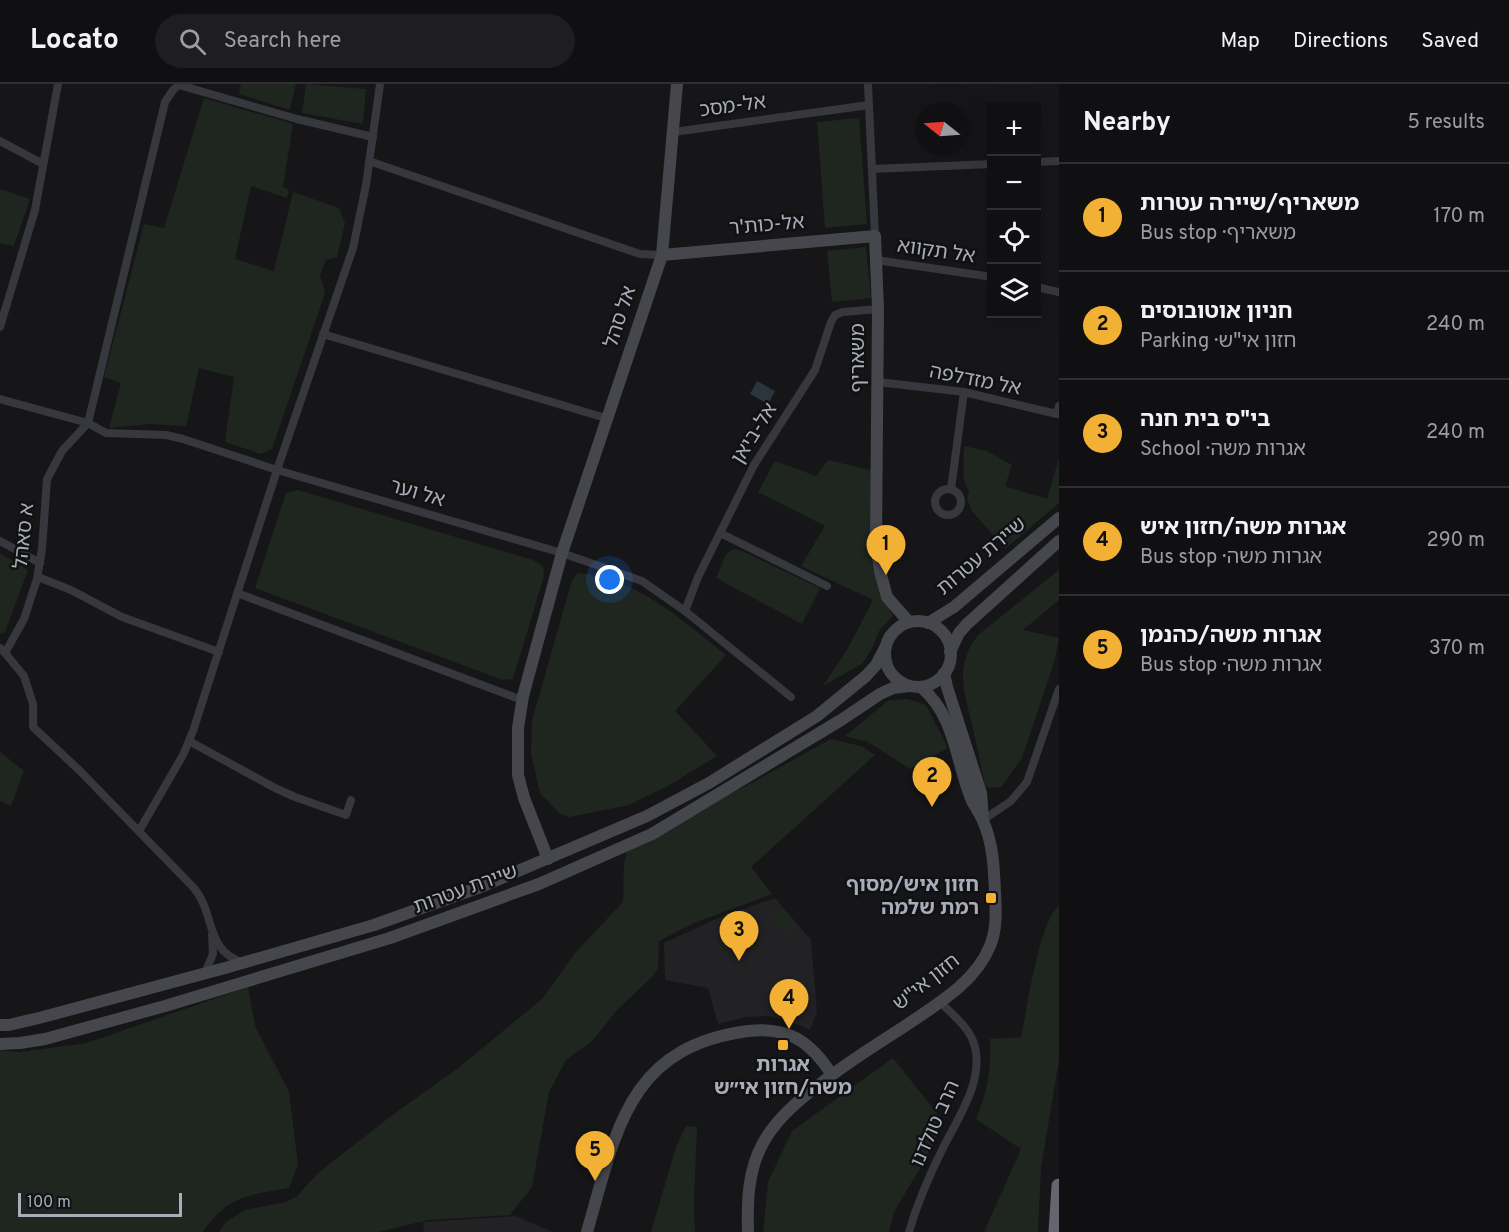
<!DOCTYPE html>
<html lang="en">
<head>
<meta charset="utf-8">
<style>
  :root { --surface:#101012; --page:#1e1e20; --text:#f1f3f6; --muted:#9c9d9f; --line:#303032; --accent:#f2b134 }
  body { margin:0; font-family:Overpass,"Noto Sans Hebrew",sans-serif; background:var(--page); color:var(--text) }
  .controls { position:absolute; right:18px; top:18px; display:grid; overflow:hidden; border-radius:0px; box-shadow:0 6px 24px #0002 }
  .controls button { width:54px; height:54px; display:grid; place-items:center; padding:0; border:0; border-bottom:2px solid var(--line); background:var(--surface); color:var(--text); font:30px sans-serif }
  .compass { position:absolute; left:915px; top:18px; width:54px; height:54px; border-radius:50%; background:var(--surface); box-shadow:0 6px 24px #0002; rotate:287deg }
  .scale { position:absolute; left:18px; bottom:15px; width:164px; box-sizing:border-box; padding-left:6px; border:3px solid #a8adb8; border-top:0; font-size:16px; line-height:21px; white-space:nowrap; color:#a8adb8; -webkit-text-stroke:4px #111113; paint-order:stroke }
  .you { position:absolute; left:610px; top:496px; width:21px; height:21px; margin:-15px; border:4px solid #fff; border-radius:50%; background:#1a73e8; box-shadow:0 0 0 9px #1a73e833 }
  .badge { display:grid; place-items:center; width:39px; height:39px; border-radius:50%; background:var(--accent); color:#111; font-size:20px; font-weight:700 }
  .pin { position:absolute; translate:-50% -50px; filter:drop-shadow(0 2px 3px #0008) }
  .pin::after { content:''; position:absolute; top:32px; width:21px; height:18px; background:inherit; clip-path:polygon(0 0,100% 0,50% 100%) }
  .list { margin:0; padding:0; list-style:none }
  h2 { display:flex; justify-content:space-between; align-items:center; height:78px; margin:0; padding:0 24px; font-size:26px }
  h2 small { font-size:20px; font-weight:400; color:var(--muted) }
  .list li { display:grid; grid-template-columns:39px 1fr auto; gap:18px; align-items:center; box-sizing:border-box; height:108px; padding:0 24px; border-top:2px solid var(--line) }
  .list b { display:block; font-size:22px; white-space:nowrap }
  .list p { margin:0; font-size:20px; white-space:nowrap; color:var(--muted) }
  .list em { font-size:20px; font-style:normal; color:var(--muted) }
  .icon { flex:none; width:33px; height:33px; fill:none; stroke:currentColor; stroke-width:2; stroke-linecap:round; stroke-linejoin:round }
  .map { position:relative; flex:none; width:1059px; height:1148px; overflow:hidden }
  header { display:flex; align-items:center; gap:36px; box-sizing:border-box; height:84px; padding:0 30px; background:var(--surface); border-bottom:2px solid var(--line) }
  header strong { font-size:28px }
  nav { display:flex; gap:33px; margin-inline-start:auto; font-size:21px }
  .search { width:420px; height:54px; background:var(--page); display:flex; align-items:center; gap:15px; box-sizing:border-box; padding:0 21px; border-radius:33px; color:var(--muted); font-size:22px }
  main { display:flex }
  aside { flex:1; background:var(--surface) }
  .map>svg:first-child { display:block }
  .built { fill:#222225 }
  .green { fill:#1e261f }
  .water { fill:#2c353c }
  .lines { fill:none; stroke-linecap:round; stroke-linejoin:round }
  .street { stroke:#37383d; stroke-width:8 }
  .secondary { stroke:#45474d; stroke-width:12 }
  .highway { stroke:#63666e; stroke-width:15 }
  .poi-dot { fill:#f2b134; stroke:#111113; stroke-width:2 }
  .labels { text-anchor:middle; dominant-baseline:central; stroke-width:5; stroke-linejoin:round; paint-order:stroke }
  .street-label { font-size:20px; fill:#a8adb8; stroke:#111113 }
  .poi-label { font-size:20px; font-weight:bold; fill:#a8adb8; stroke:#111113; text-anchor:end }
</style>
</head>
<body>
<header>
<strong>Locato</strong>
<div class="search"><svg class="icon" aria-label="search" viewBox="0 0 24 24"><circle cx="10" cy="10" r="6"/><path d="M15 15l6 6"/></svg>Search here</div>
<nav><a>Map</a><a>Directions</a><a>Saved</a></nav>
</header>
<main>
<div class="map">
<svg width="1059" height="1148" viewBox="0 0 1059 1148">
  <rect width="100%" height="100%" fill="#161618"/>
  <g class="built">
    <path d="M775,814L811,856L817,928L810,946L789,937L768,932L746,933L718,940L708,904L665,896L664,859L718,834Z"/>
    <path d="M516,1132L553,1148H424L423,1138Z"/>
  </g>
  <g class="green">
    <path d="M241,0H296L290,26L239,10Z"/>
    <path d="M306,0L366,5L363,40L302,29Z"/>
    <path d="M204,14L293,40L283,103L289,106L287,114L251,102L235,175L274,187L293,108L339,124L345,139L337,173L326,176L320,191L325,209L272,365L261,370L225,358L234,293L199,284L186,342L149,340L109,344L121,299L104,293L144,140L164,144Z"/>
    <path d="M859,34L867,140L825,144L817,38Z"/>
    <path d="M0,105L30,115L14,162L0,159Z"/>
    <path d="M866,163L871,214L832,218L827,167Z"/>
    <path d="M964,362L987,367L1012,381L1005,402L1047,415L1059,374V419L1005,465L972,427L967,415L969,408L963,393Z"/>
    <path d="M828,376L874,387L878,492L893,532L879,547L871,566L863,579L823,602L848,564L873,516L801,482L825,442L758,408L775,377L816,392Z"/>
    <path d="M298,406L533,476L543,482L544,492L513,595L503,596L255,504L286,409Z"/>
    <path d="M733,465L740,466L820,504L802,540L716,494L726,470Z"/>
    <path d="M0,469L28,486L5,548L0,550Z"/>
    <path d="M1059,486V516L1023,546L1059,554L1055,575L1022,674L1001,703L989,704L985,701C981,682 977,664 973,645C965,609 953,584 978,551Z"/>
    <path d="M578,489C639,495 680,535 726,571L675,627L717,672L668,702L629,721L569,733L560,730L540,709L531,669L532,637L572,496Z"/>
    <path d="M908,615L926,621L948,664L910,685L868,658L845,652L889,616Z"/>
    <path d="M831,655L861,662L875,671L751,783L772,810L694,839L659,857L658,884L653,892L616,927L592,957L566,976L549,1008L532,1103L510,1131L428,1136L379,1148H219L226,1138L245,1126L286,1118L296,1113L318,1089L395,1029L458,984L542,915L575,869L623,818L624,779L627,766L670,740L748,701Z"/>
    <path d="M0,668L24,687L11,722L0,717Z"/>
    <path d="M780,822L798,843L786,852L769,831Z"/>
    <path d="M1059,822V976L1041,1084L1038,1148H984L1021,1065L976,1035C988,1006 991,986 990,955L1021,953C1027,926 1039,836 1059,822Z"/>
    <path d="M248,903L255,942L289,1008L298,1081L289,1104C249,1111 227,1112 203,1148H0V966L20,968L87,959Z"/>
    <path d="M893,974L944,1038L926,1074L894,1128L889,1148H763L768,1098L792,1047Z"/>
    <path d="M686,1042L697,1043L694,1117L695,1148H651L676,1063Z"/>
  </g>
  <path class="water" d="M757,297L775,307L768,320L750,310Z"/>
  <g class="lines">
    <g class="street">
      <path d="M868,0L875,152"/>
      <path d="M674,48L869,21"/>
      <path d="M0,57L43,80"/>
      <path d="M369,77L640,170L662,171"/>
      <path d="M1036,78L1059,77"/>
      <path d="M872,85L992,80"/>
      <path d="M876,176L992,193"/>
      <path d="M1036,203L1059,208"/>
      <path d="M0,243L35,126L58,0"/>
      <path d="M323,250L609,335"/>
      <path d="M878,298L964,308L1057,330L1059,322"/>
      <path d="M0,315L88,339L106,349L166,351L183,355L277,386L562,469L642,497L685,527L791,613"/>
      <circle cx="948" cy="418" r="13"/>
      <path d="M951,405L964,308"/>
      <path d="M720,449L827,502"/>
      <path d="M0,457L40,479"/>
      <path d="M38,493L71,506L122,533L219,568"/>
      <path d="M237,509L522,616"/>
      <path d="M685,527L698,493L754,381L815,286L831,238L835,231L843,228L878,225"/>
      <path d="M0,564L5,569L24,535L37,495L42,465L47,395L62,367L88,339L165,18L173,6L179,1L297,35L373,53"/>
      <path d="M5,569L24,592L33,620V643L79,686L194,804C216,831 204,865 243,879"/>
      <path d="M189,657L275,704L295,713L346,731L351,716"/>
      <path d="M983,736L1011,717L1027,698L1059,605"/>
      <path d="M139,747L183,671L193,647L277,386L353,164L366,101L380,0"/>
      <path d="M205,889L213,870L212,851"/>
      <path d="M909,1148C917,1120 929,1092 942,1066C957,1035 987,994 973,957C967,942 952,930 940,918"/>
    </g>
    <g class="secondary">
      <path d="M662,171L875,152L878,225L876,456L880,487L887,513L909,538"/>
      <circle cx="918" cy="570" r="33"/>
      <path d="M928,539L954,523L1059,434"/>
      <path d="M950,568L959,549L967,540L1059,457"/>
      <path d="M944,589L947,603L981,709L983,735"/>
      <path d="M548,775L524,714L518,691V644L523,612L562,469L662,171L677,0"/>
      <path d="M0,941H9L39,934L225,884L374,841L483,802L647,732L709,699L817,632L866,592L876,581L886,562"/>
      <path d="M0,960L20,959L45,955L165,922L390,854L539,800L652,750L841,636L880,610L893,604L909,602"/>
      <path d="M587,1148C616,1048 627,963 748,947C788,942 811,958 832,991"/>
      <path d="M748,1148C747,1118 748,1086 763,1059C776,1035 797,1017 819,1001C846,979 876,961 905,942C937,920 975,899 990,862C997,845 996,827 995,808C994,784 993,759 983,737C980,730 976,724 972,717C955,676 956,633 921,603"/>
    </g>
    <path class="highway" d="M1056,1148L1059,1102"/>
  </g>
  <g class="poi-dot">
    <rect x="985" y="808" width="12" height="12" rx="3"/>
    <rect x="777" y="955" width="12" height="12" rx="3"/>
  </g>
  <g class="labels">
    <g class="street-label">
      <text transform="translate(733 23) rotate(-8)">אל-מסכ</text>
      <text transform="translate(767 142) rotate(-5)">אל-כות'ר</text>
      <text transform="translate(936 168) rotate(8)">אל תקווא</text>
      <text transform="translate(621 233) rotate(-72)">אל סהל</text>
      <text transform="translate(859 274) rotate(-90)">משאריף</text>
      <text transform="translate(975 297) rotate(11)">אל מזדלפה</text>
      <text transform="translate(755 350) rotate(-58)">אל-ביאן</text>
      <text transform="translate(417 410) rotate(16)">אל וער</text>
      <text transform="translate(25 452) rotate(-84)">א סאהל</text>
      <text transform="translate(982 473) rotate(-40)">שיירת עטרות</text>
      <text transform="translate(466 806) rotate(-20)">שיירת עטרות</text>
      <text transform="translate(927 899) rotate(-38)">חזון אי"ש</text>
      <text transform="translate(936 1040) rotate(-66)">הרב טולדנו</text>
    </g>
    <g class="poi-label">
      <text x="979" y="802">חזון איש/מסוף<tspan x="979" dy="23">רמת שלמה</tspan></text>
      <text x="783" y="982" text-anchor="middle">אגרות<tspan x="783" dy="23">משה/חזון אי״ש</tspan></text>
    </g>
  </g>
</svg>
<div class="controls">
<button>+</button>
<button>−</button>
<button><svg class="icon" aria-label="locate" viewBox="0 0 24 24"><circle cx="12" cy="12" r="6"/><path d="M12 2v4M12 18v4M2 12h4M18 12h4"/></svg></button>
<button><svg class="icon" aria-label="layers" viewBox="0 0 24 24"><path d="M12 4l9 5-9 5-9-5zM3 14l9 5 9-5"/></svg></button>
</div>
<svg class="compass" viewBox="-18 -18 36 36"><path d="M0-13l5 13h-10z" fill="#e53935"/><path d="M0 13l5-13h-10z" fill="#9c9d9f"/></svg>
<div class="scale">100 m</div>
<div class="you"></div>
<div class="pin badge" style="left:886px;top:491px">1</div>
<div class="pin badge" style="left:932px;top:723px">2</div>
<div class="pin badge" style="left:739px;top:877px">3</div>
<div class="pin badge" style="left:789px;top:945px">4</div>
<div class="pin badge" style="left:595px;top:1097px">5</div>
</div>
<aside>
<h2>Nearby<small>5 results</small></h2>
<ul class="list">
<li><span class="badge">1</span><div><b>משאריף/שיירה עטרות</b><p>Bus stop · משאריף</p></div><em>170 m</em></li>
<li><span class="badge">2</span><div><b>חניון אוטובוסים</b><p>Parking · חזון אי&quot;ש</p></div><em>240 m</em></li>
<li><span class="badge">3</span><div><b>בי&quot;ס בית חנה</b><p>School · אגרות משה</p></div><em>240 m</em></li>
<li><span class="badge">4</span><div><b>אגרות משה/חזון איש</b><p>Bus stop · אגרות משה</p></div><em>290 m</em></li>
<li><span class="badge">5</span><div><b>אגרות משה/כהנמן</b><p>Bus stop · אגרות משה</p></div><em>370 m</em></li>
</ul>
</aside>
</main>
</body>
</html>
